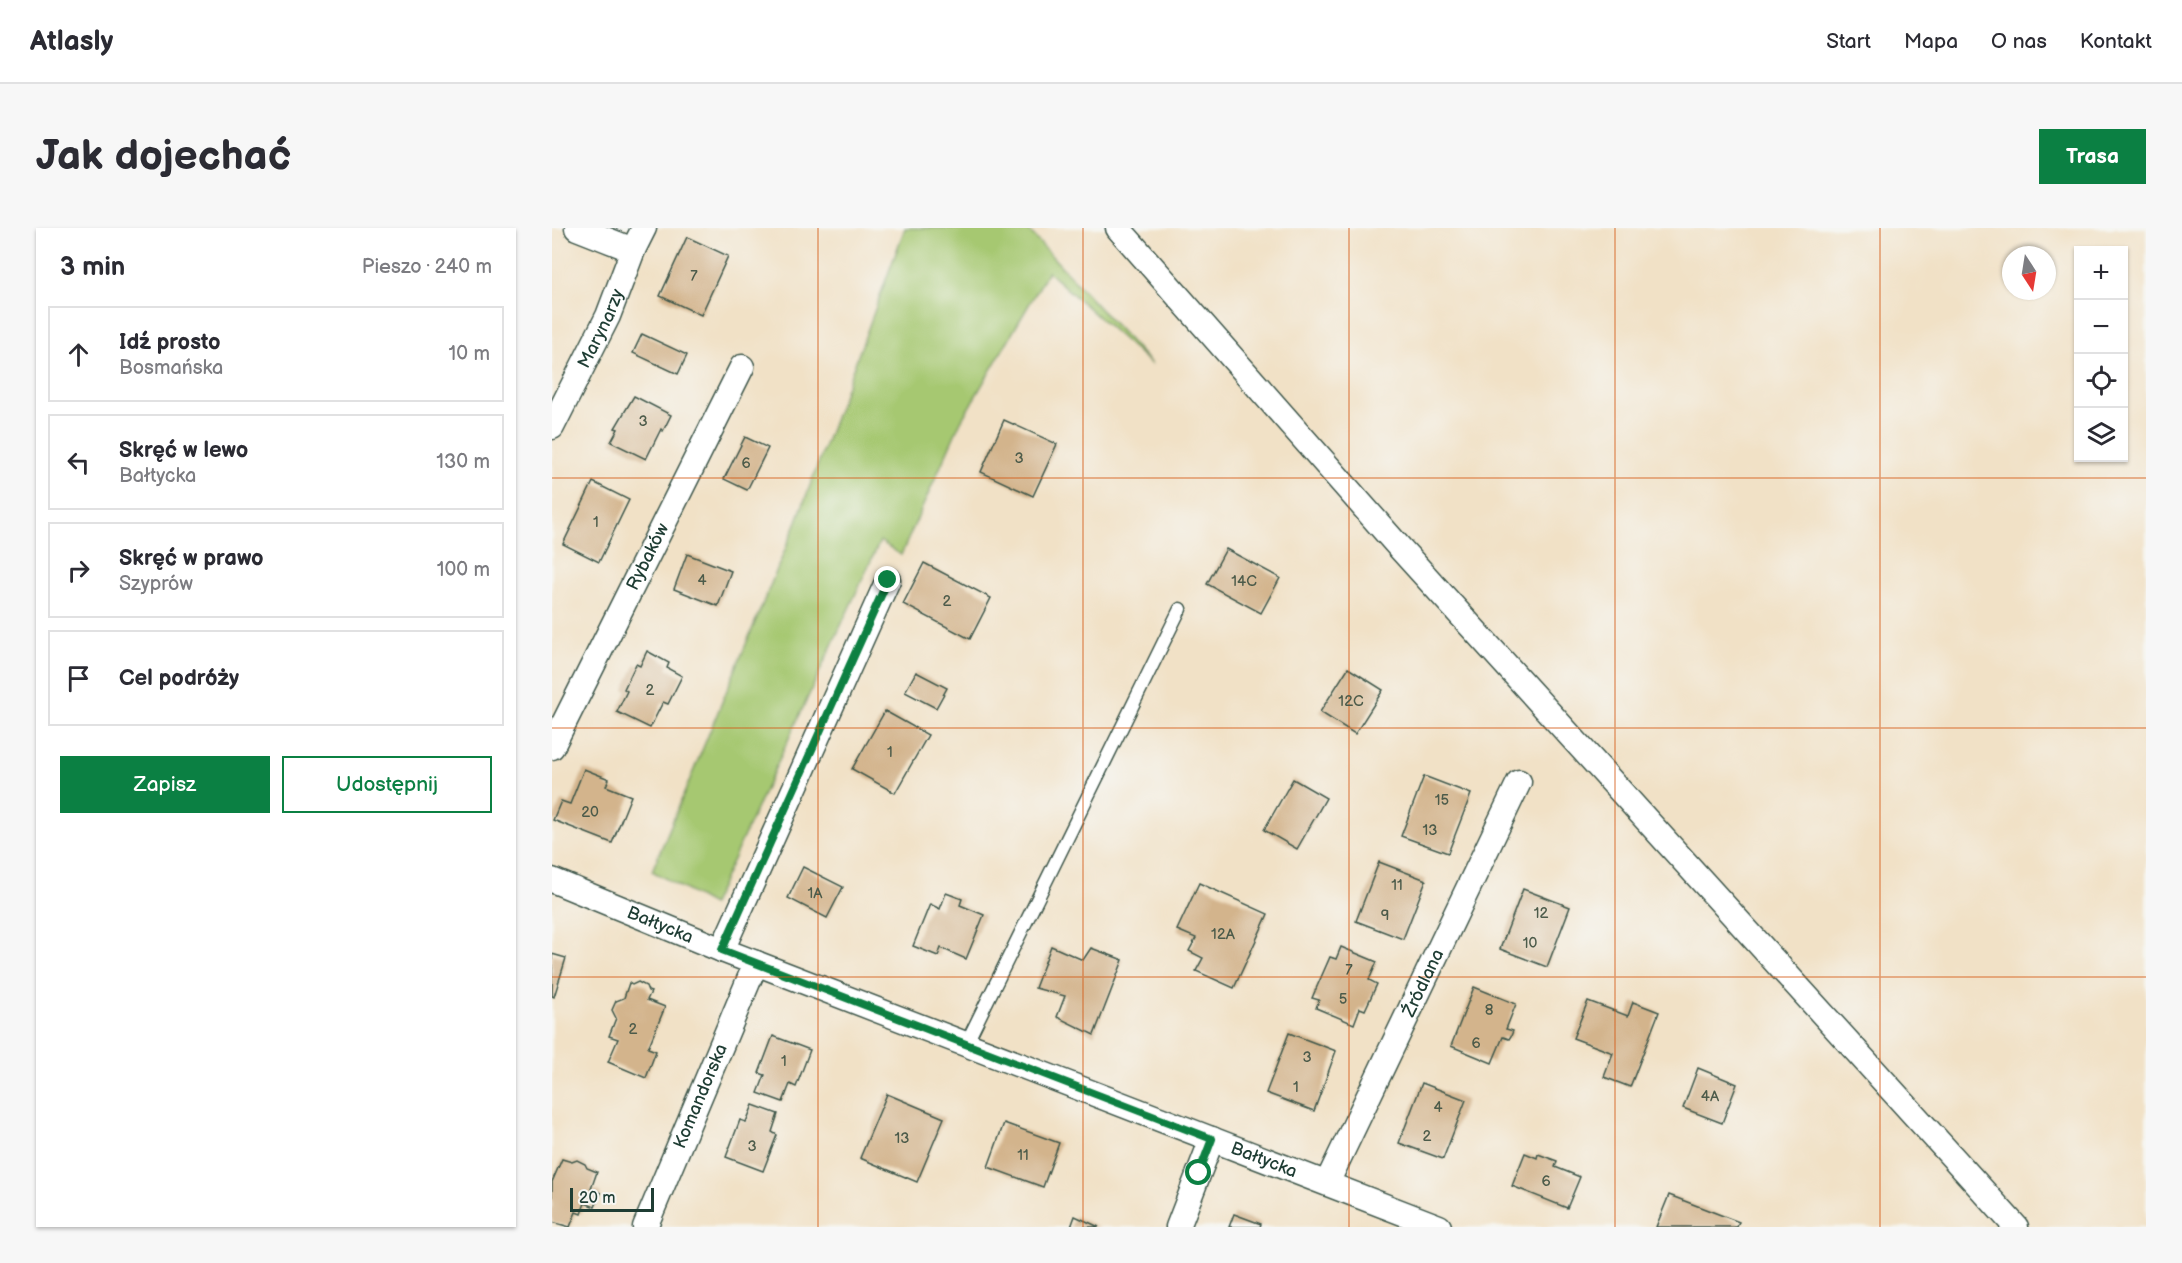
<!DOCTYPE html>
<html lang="pl">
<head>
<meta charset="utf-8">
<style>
  :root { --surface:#fff; --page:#f7f7f7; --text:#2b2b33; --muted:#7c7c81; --line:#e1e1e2; --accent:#0b8043 }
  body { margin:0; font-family:"Balsamiq Sans",sans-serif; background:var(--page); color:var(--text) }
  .controls { position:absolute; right:18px; top:18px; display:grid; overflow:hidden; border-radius:0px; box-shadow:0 2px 4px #0004 }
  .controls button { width:54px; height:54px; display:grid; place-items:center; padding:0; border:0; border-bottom:2px solid var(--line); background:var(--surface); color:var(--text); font:30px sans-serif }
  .compass { position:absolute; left:1450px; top:18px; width:54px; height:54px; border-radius:50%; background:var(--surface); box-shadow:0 2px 4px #0004; rotate:168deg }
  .scale { position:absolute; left:18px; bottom:15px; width:84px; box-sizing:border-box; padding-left:6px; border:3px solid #1f3d34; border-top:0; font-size:16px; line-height:21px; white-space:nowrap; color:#1f3d34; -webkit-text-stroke:4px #f6f6f2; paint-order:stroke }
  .stop { position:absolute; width:18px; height:18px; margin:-14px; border:4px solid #0b8043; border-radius:50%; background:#fff }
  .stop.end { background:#0b8043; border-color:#fff; box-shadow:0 2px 6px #0008 }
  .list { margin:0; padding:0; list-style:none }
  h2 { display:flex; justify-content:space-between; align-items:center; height:78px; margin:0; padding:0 24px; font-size:26px }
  h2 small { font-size:20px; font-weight:400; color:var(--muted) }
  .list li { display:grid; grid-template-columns:39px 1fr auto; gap:18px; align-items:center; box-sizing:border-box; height:96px; margin:0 12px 12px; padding:0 12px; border:2px solid var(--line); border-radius:0px }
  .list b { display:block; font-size:22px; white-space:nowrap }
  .list p { margin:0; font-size:20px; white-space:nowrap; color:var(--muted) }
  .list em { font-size:20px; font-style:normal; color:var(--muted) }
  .actions { display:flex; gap:12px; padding:18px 24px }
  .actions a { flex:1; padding:14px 0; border:2px solid var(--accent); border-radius:0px; text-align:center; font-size:21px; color:var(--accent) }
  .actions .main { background:var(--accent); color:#fff }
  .icon { flex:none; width:33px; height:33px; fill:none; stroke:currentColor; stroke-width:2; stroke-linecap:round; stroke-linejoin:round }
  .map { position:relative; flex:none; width:1594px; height:999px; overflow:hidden; border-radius:0px }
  header { display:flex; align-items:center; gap:36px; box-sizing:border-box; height:84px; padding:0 30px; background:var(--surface); border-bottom:2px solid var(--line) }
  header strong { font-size:28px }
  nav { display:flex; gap:33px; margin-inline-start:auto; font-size:21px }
  .intro { display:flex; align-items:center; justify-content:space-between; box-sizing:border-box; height:144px; padding:0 36px }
  h1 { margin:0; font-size:42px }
  .button { padding:15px 27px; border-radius:0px; background:var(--accent); color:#fff; font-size:21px; font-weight:700 }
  main { display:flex; gap:36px; padding:0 36px }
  aside { flex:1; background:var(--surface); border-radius:0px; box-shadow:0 2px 4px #0004 }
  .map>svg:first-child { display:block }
  .green { fill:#a6c871; stroke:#628252; stroke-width:1.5 }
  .building { fill:#d3b48c }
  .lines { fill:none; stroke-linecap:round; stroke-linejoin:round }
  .lane-casing { stroke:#3e564a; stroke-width:15 }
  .street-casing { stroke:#3e564a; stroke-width:27 }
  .lane { stroke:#fff; stroke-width:12 }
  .street { stroke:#fff; stroke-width:24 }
  .route { stroke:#0b8043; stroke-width:8 }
  .grid { fill:none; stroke:#d45610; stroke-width:1.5; stroke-opacity:0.55 }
  .labels { text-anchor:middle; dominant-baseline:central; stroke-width:5; stroke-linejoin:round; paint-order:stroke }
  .number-label { font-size:15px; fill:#4c5b4a }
  .street-label { font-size:18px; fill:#1f3d34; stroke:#f6f6f2 }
</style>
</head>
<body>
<header>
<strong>Atlasly</strong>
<nav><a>Start</a><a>Mapa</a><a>O nas</a><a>Kontakt</a></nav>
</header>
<div class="intro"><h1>Jak dojechać</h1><a class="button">Trasa</a></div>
<main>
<aside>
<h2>3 min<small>Pieszo · 240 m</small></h2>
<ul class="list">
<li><svg class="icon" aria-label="ahead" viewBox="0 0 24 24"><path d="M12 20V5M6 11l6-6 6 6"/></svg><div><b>Idź prosto</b><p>Bosmańska</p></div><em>10 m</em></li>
<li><svg class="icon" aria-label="left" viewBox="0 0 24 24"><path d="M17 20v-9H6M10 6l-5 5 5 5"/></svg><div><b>Skręć w lewo</b><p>Bałtycka</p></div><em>130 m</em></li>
<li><svg class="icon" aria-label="right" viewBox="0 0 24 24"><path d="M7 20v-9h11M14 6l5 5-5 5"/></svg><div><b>Skręć w prawo</b><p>Szyprów</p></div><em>100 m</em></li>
<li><svg class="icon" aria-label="arrive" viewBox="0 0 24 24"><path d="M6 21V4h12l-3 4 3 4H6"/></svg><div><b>Cel podróży</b></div></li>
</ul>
<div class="actions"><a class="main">Zapisz</a><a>Udostępnij</a></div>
</aside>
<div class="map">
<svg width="1594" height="999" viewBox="0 0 1594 999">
  <rect width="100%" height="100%" fill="#f6f6f2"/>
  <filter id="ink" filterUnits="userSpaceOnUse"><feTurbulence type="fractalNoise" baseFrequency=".0167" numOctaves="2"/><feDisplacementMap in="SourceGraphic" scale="12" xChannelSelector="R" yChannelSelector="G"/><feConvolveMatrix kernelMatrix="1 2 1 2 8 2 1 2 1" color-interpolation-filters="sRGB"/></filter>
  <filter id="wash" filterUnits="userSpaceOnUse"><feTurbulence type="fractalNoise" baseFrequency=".008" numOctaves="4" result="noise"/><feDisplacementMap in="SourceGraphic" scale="24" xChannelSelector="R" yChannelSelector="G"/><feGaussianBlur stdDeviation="1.35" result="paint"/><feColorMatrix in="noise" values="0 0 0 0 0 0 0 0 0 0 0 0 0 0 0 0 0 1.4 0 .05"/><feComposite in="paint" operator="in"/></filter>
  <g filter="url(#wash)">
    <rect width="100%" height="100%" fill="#f1e1c6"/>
    <path class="green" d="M353,0H474L600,137L496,44L409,193L349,327L328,313L160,677L100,643L245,293Z"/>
    <g id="blocks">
      <g class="building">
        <path d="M135,9L176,28L149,87L108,68Z"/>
        <path d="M90,106L135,127L126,146L81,125Z"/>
        <path d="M82,168L119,187L111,203L109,201L94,231L59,214L66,201L63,200Z"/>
        <path d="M452,192L505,216L481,268L429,244Z"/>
        <path d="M193,209L216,220L195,262L172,251Z"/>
        <path d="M41,254L77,272L47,334L11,316Z"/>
        <path d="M674,321L728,350L709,385L655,356Z"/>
        <path d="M135,326L179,343L166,378L122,361Z"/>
        <path d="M372,335L439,370L418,411L351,376Z"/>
        <path d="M95,423L117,435L115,440L130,448L116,476L111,474L98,500L65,484L75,463L72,461L84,436L88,438Z"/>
        <path d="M796,440L831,462L803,506L768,484Z"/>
        <path d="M364,444L395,460L384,480L353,464Z"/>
        <path d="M333,483L376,507L343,565L300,541Z"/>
        <path d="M32,541L57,551L54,558L79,568L60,615L1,592L9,573L18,576Z"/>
        <path d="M872,548L919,566L896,625L849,608Z"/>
        <path d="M741,551L774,570L745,621L712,602Z"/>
        <path d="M827,634L874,652L851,711L804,693Z"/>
        <path d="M251,639L291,659L275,690L236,670Z"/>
        <path d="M647,655L716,686L682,760L644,743L651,730L637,723L644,710L625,702Z"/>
        <path d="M971,661L1018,679L995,739L948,721Z"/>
        <path d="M394,665L410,671L408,677L432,687L414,731L389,720L386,728L361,718L378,676L388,681Z"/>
        <path d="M499,718L531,732L539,720L571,732L542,807L505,789L513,768L483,760Z"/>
        <path d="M789,719L825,734L817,752L825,756L813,782L808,780L802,796L764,780L767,772L760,770L778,729L784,731Z"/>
        <path d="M0,726L14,730L2,769L0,768Z"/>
        <path d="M86,754L94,758L96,763L99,764L95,772L113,779L96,820L104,823L94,850L56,834L66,811L57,808L64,790L60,782L64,773L72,770L77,755L80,757Z"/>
        <path d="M922,759L964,776L954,801L961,803L959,808L957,811L951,809L940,835L899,818Z"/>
        <path d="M1036,773L1076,788L1081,774L1107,784L1078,859L1052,849L1061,825L1021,810Z"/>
        <path d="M737,805L784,823L762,883L714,865Z"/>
        <path d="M221,808L258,822L244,859L238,856L231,874L206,865L213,847L207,845Z"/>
        <path d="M1146,840L1185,856L1170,895L1131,880Z"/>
        <path d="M870,855L914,872L891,931L847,915Z"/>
        <path d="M335,866L392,890L365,954L308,930Z"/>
        <path d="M201,877L226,886L220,904L225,907L211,943L174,929L188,892L194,894Z"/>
        <path d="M452,895L507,915L491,959L436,939Z"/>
        <path d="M973,925L985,930L986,926L1005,933L1003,939L1028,949L1015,980L960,958Z"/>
        <path d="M10,931L20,934L25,932L33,936L35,940L45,944L39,961L49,965L43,979L33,975L29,986L24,984L18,999L0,994V954Z"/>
        <path d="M1117,967L1187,994L1185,999H1104Z"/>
        <path d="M682,986L709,996L708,999H677Z"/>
        <path d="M523,988L547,999H519Z"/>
      </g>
    </g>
  </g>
  <g filter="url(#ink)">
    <use href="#blocks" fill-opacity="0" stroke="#3e564a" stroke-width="1.5"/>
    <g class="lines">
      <g class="lane-casing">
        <path id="lane" d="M414,816L628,381"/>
      </g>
      <g class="street-casing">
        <g id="street">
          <path d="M25,0L81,22"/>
          <path d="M566,0L847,319L1464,999"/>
          <path id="s1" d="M0,199L56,88L81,22L92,0"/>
          <path id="s2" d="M0,519L190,139"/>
          <path id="s3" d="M0,652L170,722L887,999"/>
          <path d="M170,722L336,352"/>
          <path id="s4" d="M775,955L967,554"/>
          <path id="s5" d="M93,999L204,735"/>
          <path d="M626,999L660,911"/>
        </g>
      </g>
      <use href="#lane" class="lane"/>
      <use href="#street" class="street"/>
    </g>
  </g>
  <g class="lines" filter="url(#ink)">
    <path class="route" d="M336,352L170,722L660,911L647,945"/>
  </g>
  <path class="grid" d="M266,0V999M531,0V999M797,0V999M1063,0V999M1328,0V999M0,250H1594M0,500H1594M0,749H1594"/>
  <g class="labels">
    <g class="number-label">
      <text x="142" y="48">7</text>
      <text x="91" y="193">3</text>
      <text x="467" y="230">3</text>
      <text x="194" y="235">6</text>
      <text x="44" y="294">1</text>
      <text x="150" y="352">4</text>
      <text x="692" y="353">14C</text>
      <text x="395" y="373">2</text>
      <text x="98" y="462">2</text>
      <text x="799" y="473">12C</text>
      <text x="338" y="524">1</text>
      <text x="890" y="572">15</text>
      <text x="38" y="584">20</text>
      <text x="878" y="602">13</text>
      <text x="845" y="657">11</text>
      <text x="263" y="665">1A</text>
      <text x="989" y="685">12</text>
      <text x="833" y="687">9</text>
      <text x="671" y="706">12A</text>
      <text x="978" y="715">10</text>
      <text x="797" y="742">7</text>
      <text x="791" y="771">5</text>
      <text x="937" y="782">8</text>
      <text x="81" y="801">2</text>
      <text x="924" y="815">6</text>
      <text x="755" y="829">3</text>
      <text x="232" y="833">1</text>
      <text x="744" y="859">1</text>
      <text x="1158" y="868">4A</text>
      <text x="886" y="879">4</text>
      <text x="875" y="908">2</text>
      <text x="350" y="910">13</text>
      <text x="200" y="918">3</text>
      <text x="471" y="927">11</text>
      <text x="994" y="953">6</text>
    </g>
    <g class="street-label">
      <text stroke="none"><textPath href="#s1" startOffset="110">Marynarzy</textPath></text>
      <text stroke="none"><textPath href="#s2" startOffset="213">Rybaków</textPath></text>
      <text stroke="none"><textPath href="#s3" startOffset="117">Bałtycka</textPath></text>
      <text stroke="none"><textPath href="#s4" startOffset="222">Źródlana</textPath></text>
      <text stroke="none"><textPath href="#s5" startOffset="142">Komandorska</textPath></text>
      <text stroke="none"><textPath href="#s3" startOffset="765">Bałtycka</textPath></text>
    </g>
  </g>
</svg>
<div class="controls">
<button>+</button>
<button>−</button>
<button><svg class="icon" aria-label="locate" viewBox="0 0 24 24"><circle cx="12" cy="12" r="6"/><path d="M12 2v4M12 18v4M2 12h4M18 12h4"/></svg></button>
<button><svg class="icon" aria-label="layers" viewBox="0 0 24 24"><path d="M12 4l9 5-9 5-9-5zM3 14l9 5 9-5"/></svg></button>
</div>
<svg class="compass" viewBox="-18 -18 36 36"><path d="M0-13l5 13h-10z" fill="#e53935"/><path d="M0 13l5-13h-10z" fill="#7c7c81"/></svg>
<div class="scale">20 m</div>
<div class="stop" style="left:647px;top:945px"></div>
<div class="stop end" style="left:336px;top:352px"></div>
</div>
</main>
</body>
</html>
